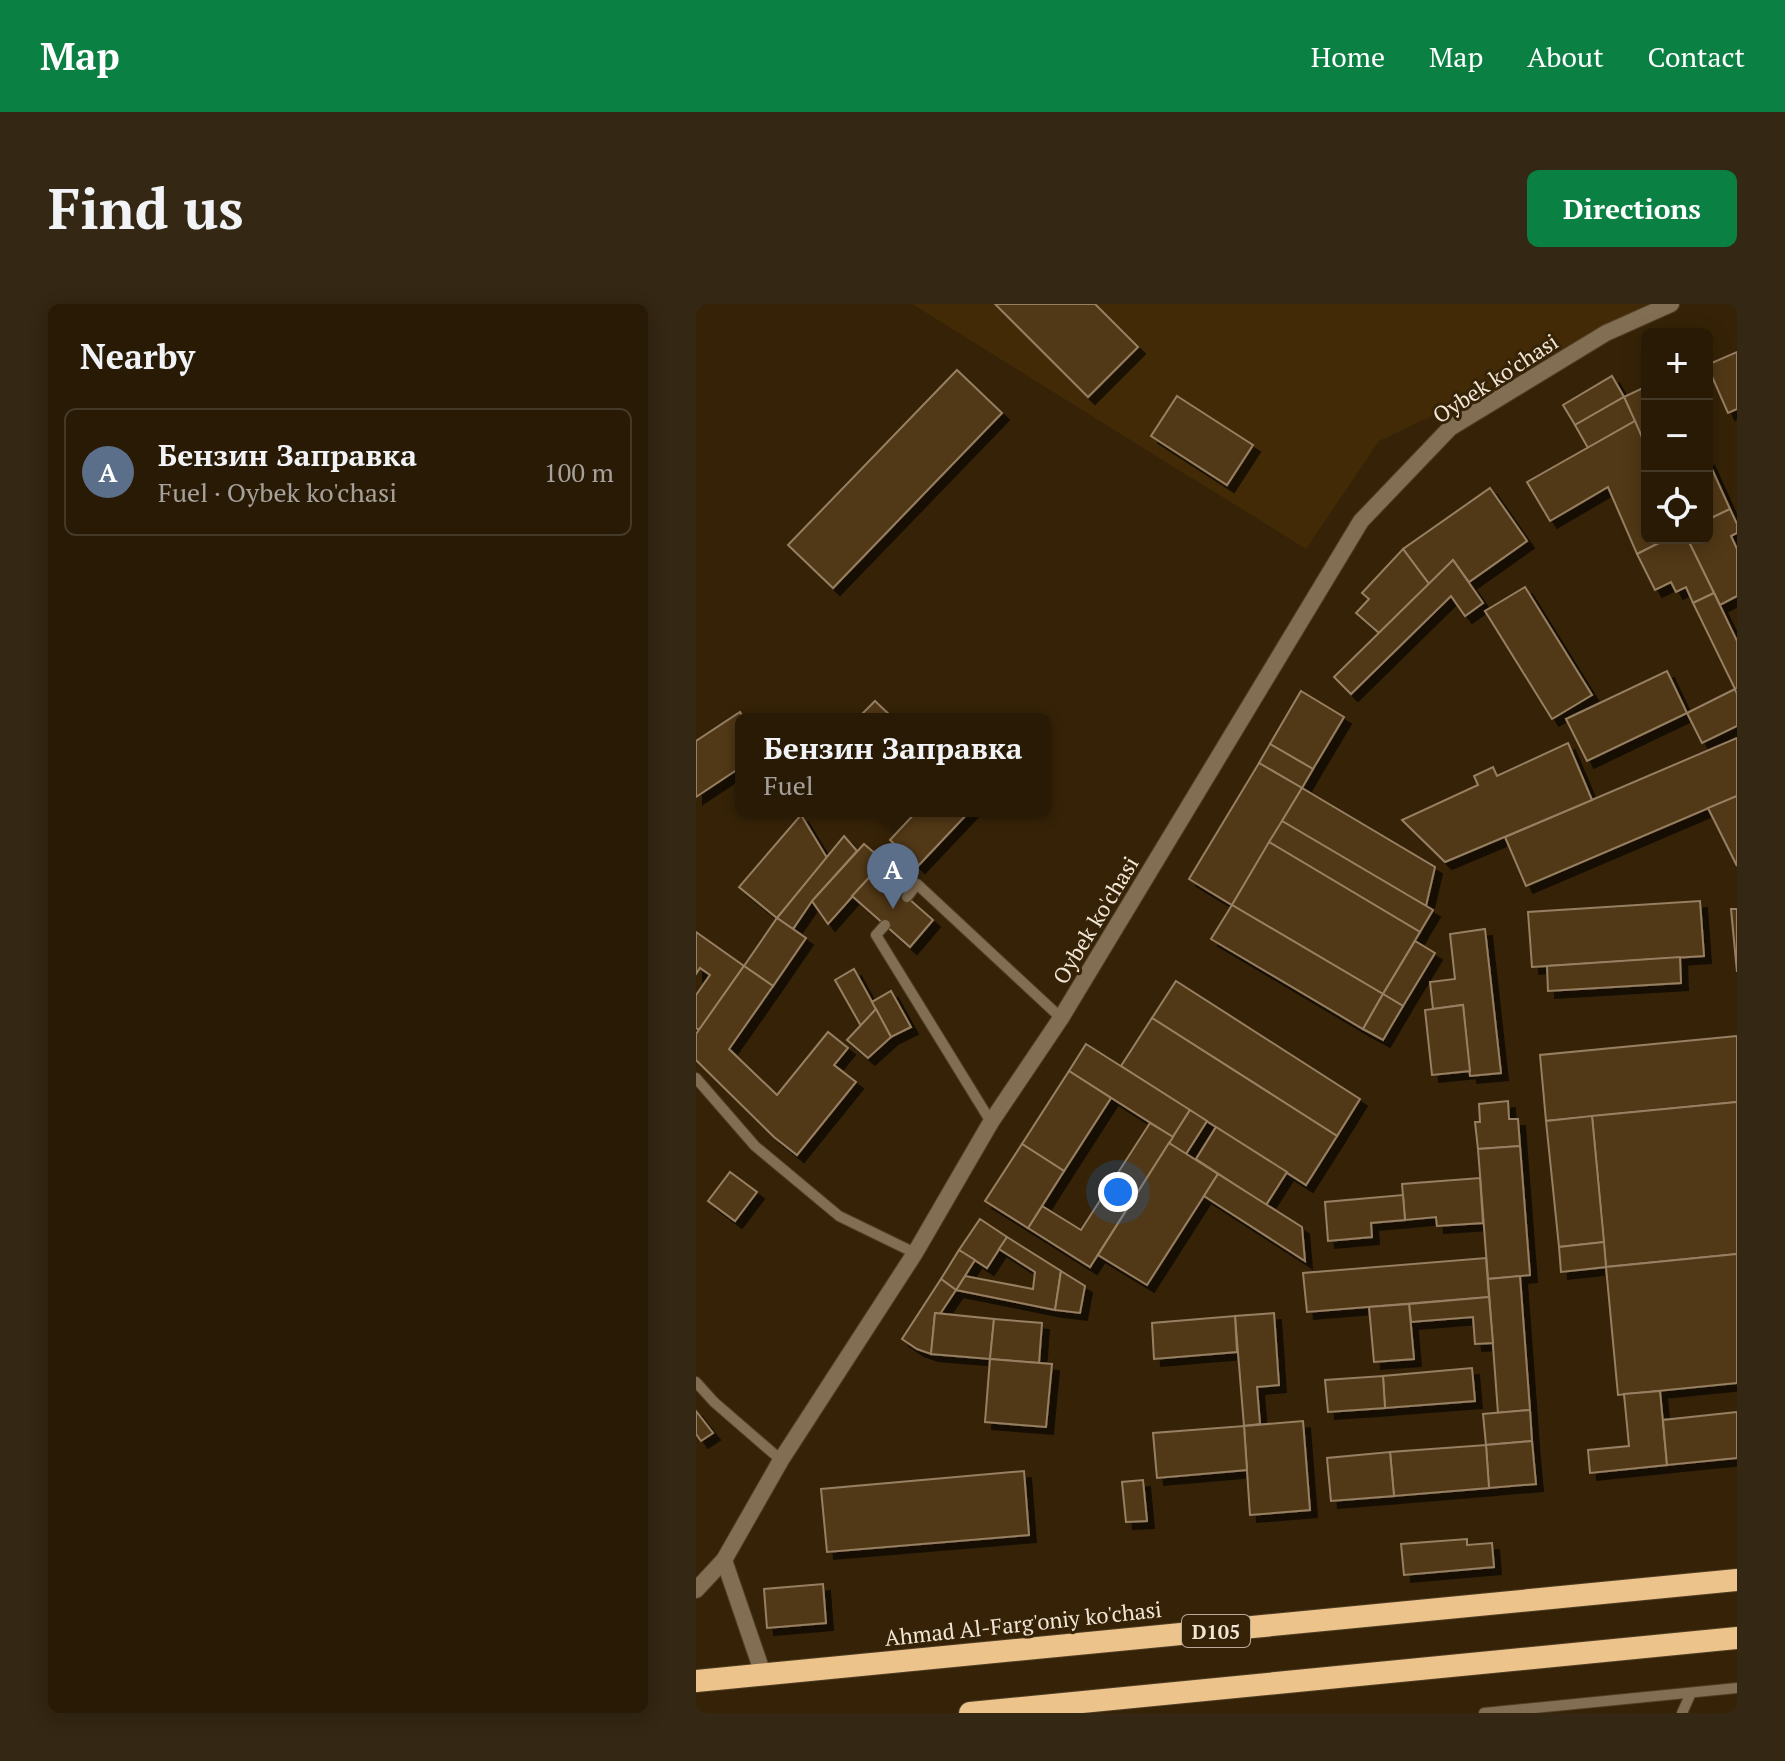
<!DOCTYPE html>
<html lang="en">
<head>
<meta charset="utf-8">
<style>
  :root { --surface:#281a05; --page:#342713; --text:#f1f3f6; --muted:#a5a19a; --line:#443827; --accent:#0b8043 }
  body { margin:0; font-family:"PT Serif",serif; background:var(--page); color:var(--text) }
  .controls { position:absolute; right:24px; top:24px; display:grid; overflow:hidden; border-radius:12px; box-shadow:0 4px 20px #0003 }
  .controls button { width:72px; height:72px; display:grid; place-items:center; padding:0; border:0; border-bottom:2px solid var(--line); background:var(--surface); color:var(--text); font:40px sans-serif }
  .you { position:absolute; left:422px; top:888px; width:28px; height:28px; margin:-20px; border:6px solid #fff; border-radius:50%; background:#1a73e8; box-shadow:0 0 0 12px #1a73e833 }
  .badge { display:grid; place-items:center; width:52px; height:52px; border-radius:50%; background:var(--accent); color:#fff; font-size:26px; font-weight:700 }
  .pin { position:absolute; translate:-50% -66px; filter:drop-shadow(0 2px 4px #0008) }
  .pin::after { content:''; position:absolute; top:42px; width:28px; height:24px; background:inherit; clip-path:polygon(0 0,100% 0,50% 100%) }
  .popup { position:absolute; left:39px; top:409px; width:316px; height:104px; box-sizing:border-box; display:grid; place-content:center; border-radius:12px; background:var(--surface); filter:drop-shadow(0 2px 6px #0005); font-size:26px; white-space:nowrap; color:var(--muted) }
  .popup b { font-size:30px; color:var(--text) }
  .popup::after { content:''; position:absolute; left:50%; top:100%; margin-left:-16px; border:16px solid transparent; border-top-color:var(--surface) }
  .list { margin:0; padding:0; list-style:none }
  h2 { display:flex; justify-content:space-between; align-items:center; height:104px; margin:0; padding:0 32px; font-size:34px }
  h2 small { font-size:26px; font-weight:400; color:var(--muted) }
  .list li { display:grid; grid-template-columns:52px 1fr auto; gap:24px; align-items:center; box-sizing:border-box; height:128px; margin:0 16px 16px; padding:0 16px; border:2px solid var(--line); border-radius:12px }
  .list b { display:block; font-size:30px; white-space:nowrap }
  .list p { margin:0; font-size:26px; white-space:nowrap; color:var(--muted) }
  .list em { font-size:26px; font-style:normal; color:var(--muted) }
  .icon { flex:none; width:44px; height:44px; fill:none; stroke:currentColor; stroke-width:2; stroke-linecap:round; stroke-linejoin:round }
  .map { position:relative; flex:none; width:1041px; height:1409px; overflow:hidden; border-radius:12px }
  header { display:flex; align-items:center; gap:48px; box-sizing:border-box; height:112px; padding:0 40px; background:var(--accent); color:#fff }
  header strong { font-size:38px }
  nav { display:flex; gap:44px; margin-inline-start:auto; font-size:28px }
  .intro { display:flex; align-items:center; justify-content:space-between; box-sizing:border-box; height:192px; padding:0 48px }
  h1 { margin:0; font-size:56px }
  .button { padding:20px 36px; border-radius:12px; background:var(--accent); color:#fff; font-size:28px; font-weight:700 }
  main { display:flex; gap:48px; padding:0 48px }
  aside { flex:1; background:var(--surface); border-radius:12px; box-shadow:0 4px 20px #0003 }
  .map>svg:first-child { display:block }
  .built { fill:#412a05 }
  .building { fill:#513814; stroke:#967f62; stroke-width:2; filter:url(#shadow) }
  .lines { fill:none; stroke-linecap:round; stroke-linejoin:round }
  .service-casing { stroke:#503e24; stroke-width:12 }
  .minor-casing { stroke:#503e24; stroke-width:18 }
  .trunk-casing { stroke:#503e24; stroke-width:24 }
  .service { stroke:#826e53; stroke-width:10 }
  .minor { stroke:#826e53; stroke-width:16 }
  .trunk { stroke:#edc38c; stroke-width:22 }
  .labels { text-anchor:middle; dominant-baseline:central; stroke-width:6; stroke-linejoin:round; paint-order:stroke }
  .shield { fill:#362307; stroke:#b9ab97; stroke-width:2 }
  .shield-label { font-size:20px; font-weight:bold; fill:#f1e5d5 }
  .street-label { font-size:22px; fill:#f1e5d5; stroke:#362307 }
</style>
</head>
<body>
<header>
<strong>Map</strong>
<nav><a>Home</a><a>Map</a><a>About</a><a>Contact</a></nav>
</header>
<div class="intro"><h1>Find us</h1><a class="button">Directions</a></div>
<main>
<aside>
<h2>Nearby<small></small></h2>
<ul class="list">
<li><span class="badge" style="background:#5c6f8a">A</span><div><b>Бензин Заправка</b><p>Fuel · Oybek ko'chasi</p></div><em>100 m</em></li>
</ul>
</aside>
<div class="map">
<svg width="1041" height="1409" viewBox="0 0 1041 1409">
  <defs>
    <filter id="shadow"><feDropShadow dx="7" dy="7" stdDeviation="0" flood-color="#0009"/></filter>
  </defs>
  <rect width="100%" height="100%" fill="#362307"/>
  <path class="built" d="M216,0H973L683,137L610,245Z"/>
  <g class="building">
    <path d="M299,0H399L442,43L392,93Z"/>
    <path d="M1041,48V105L1032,109L1011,61Z"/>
    <path d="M261,66L306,109L137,284L92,241Z"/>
    <path d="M916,72L928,93L879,121L867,101Z"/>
    <path d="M951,82V145L928,93Z"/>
    <path d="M481,92L557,141L531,181L455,132Z"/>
    <path d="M928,93L939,117L892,144L879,121Z"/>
    <path d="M939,117L951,145V234H973L941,250L912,183L854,217L831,178Z"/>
    <path d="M1011,154L1034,205L1011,216Z"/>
    <path d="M794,184L831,237L773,278L757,256L733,280L707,245Z"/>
    <path d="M1034,205L1041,220V229L1035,232L1041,245V292L1024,301L991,234H1011V216Z"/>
    <path d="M973,234H991L1018,289L997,299L990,283L980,288L975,278L959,286L941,250Z"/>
    <path d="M707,245L733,280L683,329L660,309L673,295L666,289Z"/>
    <path d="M757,256L787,299L769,312L755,292L655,390L638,373Z"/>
    <path d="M829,283L896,391L856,415L789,307Z"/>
    <path d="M1018,289L1041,337V384L1039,385L997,299Z"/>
    <path d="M971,367L991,409L891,457L870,415Z"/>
    <path d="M1039,385L1041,390V422L1006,439L991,409Z"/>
    <path d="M605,387L648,413L617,465L574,440Z"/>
    <path d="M179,397L198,415H161Z"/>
    <path d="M44,408L48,415H45V463L0,493V437Z"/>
    <path d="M1041,434V492L830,582L809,533Z"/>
    <path d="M872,439L896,496L749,558L706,516L782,481L778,472L797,463L801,472Z"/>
    <path d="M574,440L617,465L606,484L563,459Z"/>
    <path d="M563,459L606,484L536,601L493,575Z"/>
    <path d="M606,484L739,563L730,602L586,517Z"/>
    <path d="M1041,492V562L1012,504Z"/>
    <path d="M221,507H274L222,562L194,536Z"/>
    <path d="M105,511L131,554L81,614L43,583Z"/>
    <path d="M586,517L737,606L724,628L573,538Z"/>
    <path d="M148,532L161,547L116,597L97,625L81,614Z"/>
    <path d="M573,538L724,628L687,690L536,601Z"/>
    <path d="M168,540L188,557L132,620L116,597Z"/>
    <path d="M180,566L237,616L214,643L156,592Z"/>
    <path d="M1004,597L1008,652L836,663L832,608Z"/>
    <path d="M536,601L687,690L667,725L515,635Z"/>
    <path d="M1035,605H1041V668Z"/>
    <path d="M81,614L110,634L77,682L48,662Z"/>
    <path d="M789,625L805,769L774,772L767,701L737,705L734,678L759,675L754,630Z"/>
    <path d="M0,628L48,662L3,726L0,724V691L14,671L4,664L0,670Z"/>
    <path d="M719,637L739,649L707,702L687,690Z"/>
    <path d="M984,653L985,679L852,687L851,662Z"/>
    <path d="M48,662L77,682L33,745L81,791L132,728L152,744L138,761L160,778L101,851L78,833L0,756V730Z"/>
    <path d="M158,665L180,705L165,722L139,676Z"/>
    <path d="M480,677L664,795L641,832L456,714Z"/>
    <path d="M195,687L215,723L195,733L176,698Z"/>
    <path d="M687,690L707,702L687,736L667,725Z"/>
    <path d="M767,701L774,767L736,771L729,706Z"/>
    <path d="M180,705L195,733L172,754L151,736Z"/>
    <path d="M456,714L641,832L610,881L425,762Z"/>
    <path d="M1041,732V798L850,817L844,751Z"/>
    <path d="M390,740L494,806L477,833L373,767Z"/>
    <path d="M373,767L415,794L368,867L326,840Z"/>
    <path d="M812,797L813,815H822L824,842L782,845L779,818H784L783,800Z"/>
    <path d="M1041,798V950L910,963L896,812Z"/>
    <path d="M494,806L511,817L490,850L473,839Z"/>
    <path d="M896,812L908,938L863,943L850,817Z"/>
    <path d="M454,819L477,833L394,963L332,924L346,902L385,926Z"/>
    <path d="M520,823L591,868L570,901L500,855Z"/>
    <path d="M473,839L522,870L451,981L402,951Z"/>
    <path d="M326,840L368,867L332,924L289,897Z"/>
    <path d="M824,842L834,971L792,975L782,845Z"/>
    <path d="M34,868L61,888L39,917L12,897Z"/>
    <path d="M522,870L606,923L609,957L508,892Z"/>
    <path d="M784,874L787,919L741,922L740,913L709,916L706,880Z"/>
    <path d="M707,891L709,916L675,919L676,933L632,937L629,898Z"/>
    <path d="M284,915L311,933L291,964L263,946Z"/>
    <path d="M311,933L365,967L359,1006L260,986L269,972L337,985L339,968L303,945Z"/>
    <path d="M908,938L910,963L865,968L863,943Z"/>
    <path d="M263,946L279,956L260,986L245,975Z"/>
    <path d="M1041,950V1079L922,1091L910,963Z"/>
    <path d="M790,954L793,993L611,1008L607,969Z"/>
    <path d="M365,967L389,982L384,1009L359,1006Z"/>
    <path d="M824,972L834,1106L802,1109L792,975Z"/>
    <path d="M245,975L260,986L244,1010L239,1009L235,1050L221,1045L206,1035Z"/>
    <path d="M793,993L797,1039L779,1040L777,1013L715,1018L713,1000Z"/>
    <path d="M713,1000L718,1055L678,1058L673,1003Z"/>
    <path d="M239,1009L298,1015L294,1055L235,1050Z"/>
    <path d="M578,1009L583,1081L561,1083L564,1120L548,1122L539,1012Z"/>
    <path d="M539,1012L541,1048L458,1055L456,1019Z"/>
    <path d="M298,1015L346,1019L343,1059L294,1055Z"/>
    <path d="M294,1055L356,1060L350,1123L289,1118Z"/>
    <path d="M776,1064L779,1097L689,1104L687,1072Z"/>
    <path d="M687,1072L689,1104L632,1108L629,1076Z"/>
    <path d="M964,1087L971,1161L894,1169L892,1146L933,1142L928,1090Z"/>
    <path d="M834,1106L836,1137L790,1141L787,1110Z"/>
    <path d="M0,1107L17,1129L5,1137L0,1130Z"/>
    <path d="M1041,1108V1154L971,1161L967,1116Z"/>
    <path d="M607,1117L614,1206L554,1211L548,1122Z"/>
    <path d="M548,1122L551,1166L461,1174L457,1129Z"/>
    <path d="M836,1137L840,1180L793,1184L790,1141Z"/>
    <path d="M790,1141L793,1184L698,1192L694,1148Z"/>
    <path d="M694,1148L698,1192L635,1197L631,1154Z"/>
    <path d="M328,1167L333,1231L131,1248L125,1185Z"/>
    <path d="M447,1176L451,1217L430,1218L426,1178Z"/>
    <path d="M771,1235V1241L796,1239L798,1263L708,1271L705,1240Z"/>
    <path d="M127,1280L130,1319L71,1324L68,1285Z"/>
  </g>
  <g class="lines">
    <g class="service-casing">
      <g id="service">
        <path d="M211,593L221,580L365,714"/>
        <path d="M189,621L180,631L295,818"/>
        <path d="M0,774L59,842L143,912L219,949"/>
        <path d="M0,1078L18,1098L85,1156"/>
        <path d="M788,1409L1041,1384"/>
        <path d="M986,1409L995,1389"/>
      </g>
    </g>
    <g class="minor-casing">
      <g id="minor">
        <path d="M0,1286L28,1256"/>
        <path d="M67,1370L28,1256L85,1156L219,949L295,818L365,714L665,217L754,124L910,29L975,0"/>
      </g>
    </g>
    <g class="trunk-casing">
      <g id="trunk">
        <path d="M0,1377L1041,1276"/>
        <path d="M274,1409L1041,1334"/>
      </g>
    </g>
    <use href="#service" class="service"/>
    <use href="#minor" class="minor"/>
    <use href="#trunk" class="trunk"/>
  </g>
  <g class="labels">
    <rect class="shield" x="486" y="1311" width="68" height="32" rx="6"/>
    <g class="shield-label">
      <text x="520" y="1327">D105</text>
    </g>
    <g class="street-label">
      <text transform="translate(799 74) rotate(-33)">Oybek ko'chasi</text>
      <text transform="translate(399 616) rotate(-59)">Oybek ko'chasi</text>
      <text transform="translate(327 1319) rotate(-6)">Ahmad Al-Farg'oniy ko'chasi</text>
    </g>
  </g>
</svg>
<div class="controls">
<button>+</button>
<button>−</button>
<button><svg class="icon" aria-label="locate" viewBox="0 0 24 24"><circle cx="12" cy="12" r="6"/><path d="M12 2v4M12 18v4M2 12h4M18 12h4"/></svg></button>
</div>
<div class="you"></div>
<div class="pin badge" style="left:197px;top:605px;background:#5c6f8a">A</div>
<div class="popup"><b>Бензин Заправка</b>Fuel</div>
</div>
</main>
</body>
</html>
